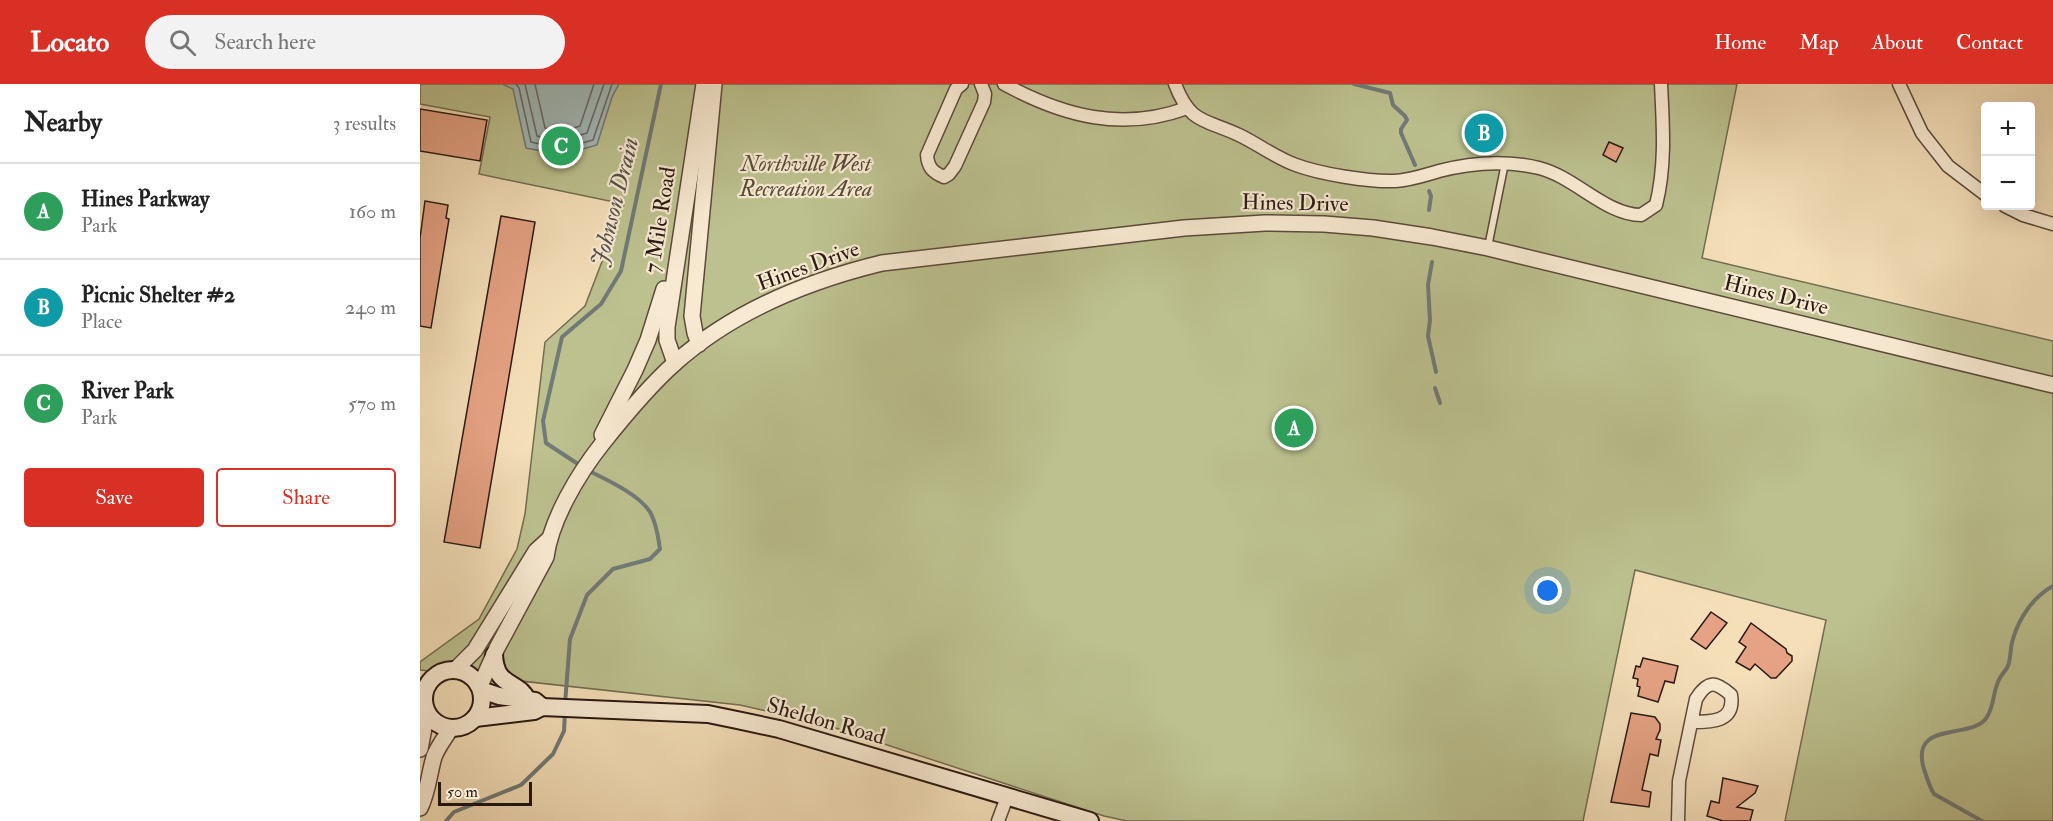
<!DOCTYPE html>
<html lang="en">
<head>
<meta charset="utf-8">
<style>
  :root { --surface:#fff; --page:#f2f2f2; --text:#222; --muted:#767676; --line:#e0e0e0; --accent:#d93025 }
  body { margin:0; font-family:"IM FELL Double Pica",serif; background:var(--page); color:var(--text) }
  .controls { position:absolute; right:18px; top:18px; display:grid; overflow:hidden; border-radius:6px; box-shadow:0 6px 24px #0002 }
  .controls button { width:54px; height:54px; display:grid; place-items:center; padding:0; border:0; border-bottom:2px solid var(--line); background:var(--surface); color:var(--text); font:30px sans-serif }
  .scale { position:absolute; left:18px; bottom:15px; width:94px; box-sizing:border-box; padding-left:6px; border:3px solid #2a1913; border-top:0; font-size:16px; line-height:21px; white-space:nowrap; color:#2a1913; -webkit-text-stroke:4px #f8ead2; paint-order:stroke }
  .you { position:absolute; left:1128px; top:507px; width:21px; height:21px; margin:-15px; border:4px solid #fff; border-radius:50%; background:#1a73e8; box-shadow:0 0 0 9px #1a73e833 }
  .badge { display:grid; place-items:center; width:39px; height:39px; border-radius:50%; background:var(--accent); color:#fff; font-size:20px; font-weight:700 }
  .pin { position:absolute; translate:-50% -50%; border:3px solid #fff; box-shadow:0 2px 6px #0006 }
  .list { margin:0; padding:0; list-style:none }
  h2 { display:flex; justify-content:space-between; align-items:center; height:78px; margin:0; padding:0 24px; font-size:26px }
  h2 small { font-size:20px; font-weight:400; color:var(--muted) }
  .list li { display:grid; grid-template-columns:39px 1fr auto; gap:18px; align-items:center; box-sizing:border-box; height:96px; padding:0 24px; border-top:2px solid var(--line) }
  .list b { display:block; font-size:22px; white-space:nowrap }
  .list p { margin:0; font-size:20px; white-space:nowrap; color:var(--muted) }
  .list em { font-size:20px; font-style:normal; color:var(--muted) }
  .actions { display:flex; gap:12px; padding:18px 24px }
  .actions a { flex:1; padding:14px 0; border:2px solid var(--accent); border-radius:6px; text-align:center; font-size:21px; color:var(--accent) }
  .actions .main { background:var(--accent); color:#fff }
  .icon { flex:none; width:33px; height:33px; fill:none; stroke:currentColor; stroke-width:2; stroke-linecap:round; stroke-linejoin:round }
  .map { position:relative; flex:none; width:1633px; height:737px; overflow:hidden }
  header { display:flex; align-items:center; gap:36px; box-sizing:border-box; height:84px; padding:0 30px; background:var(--accent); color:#fff }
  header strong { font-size:28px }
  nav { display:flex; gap:33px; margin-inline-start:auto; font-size:21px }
  .search { width:420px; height:54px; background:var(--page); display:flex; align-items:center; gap:15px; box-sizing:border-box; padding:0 21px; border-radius:33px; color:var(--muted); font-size:22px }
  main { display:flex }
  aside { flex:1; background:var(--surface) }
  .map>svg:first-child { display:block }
  .green { fill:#bcc18f; stroke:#736d51; stroke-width:1.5 }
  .water { fill:#a1baba; stroke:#717a77; stroke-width:1.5 }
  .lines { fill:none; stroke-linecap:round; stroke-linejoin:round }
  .shore { stroke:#666a66; stroke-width:1.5 }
  .stream { stroke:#717a77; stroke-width:4 }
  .building { fill:#e5a284; stroke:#2a1913; stroke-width:1.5 }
  .service-casing { stroke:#5c4a3c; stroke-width:9 }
  .minor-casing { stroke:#5c4a3c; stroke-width:15 }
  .tertiary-casing { stroke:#5c4a3c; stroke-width:18 }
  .secondary-casing { stroke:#2a1913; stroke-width:20 }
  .service { stroke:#f8ead2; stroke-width:6 }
  .minor { stroke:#f8ead2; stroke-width:12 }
  .tertiary { stroke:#f8ead2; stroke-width:15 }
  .secondary { stroke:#f8ead2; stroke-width:16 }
  .labels { text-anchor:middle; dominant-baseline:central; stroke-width:4.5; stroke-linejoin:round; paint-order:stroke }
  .park-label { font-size:22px; font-style:italic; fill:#564b38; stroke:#f8ead2 }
  .street-label { font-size:22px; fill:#2a1913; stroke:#f8ead2 }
  .water-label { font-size:24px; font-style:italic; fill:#54514d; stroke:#f8ead2 }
</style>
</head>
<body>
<header>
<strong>Locato</strong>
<div class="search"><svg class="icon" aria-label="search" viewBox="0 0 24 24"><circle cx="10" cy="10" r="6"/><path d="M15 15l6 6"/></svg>Search here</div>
<nav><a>Home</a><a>Map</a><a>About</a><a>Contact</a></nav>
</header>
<main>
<aside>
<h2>Nearby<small>3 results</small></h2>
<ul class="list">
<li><span class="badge" style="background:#2e9e5b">A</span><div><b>Hines Parkway</b><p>Park</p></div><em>160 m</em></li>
<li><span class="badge" style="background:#0f9aa8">B</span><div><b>Picnic Shelter #2</b><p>Place</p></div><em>240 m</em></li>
<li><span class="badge" style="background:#2e9e5b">C</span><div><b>River Park</b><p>Park</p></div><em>570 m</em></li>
</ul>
<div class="actions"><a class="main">Save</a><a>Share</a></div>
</aside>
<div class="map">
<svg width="1633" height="737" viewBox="0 0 1633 737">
  <rect width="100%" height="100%" fill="#f4dfb9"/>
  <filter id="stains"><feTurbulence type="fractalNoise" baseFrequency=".00333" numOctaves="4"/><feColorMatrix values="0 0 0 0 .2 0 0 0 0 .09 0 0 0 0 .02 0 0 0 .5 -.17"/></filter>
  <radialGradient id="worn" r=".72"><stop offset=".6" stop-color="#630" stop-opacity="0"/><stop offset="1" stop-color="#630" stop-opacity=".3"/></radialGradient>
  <path class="green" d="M0,0H1317L1282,174L1633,257V737H1365L1406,536L1215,486L1163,737H707L684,732L400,639L320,621L0,586V578L59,535L97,465L105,430L125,258L165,222L204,120L59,90L70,33L0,20Z"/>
  <path class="water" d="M82,0H199L192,13L177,61L142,71L106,64L93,5Z"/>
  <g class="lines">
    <g class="shore">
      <path d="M96,0L99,4L111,58L141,65L173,56L192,0"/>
      <path d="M105,0L117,52L141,57L167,49L184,0"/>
      <path d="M115,0L125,44L141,48L160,42L174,0"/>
    </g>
    <g class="stream">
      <path d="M934,0L970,9L973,21L985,32L987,36L981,45V49L995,81"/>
      <path d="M1009,107L1011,112L1009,126"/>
      <path d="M1012,178L1008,201L1010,236L1008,252L1016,288"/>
      <path d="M1015,304L1020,319"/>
      <path d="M161,382L126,359L123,337L142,253L181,220L201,187L241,0"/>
      <path d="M145,620L150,555L167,511L193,485L230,475L240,465C238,452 236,439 230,428C219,410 185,395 167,386"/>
      <path d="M26,737L34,728L101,701L133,670L144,647L145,628"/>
      <path d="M1562,737L1514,710C1509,702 1507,694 1504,685C1489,635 1553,657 1567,633C1574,622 1573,609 1578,598C1580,592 1585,588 1588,582C1591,574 1590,564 1593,555C1599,534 1613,513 1633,502"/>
    </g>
  </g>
  <g class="building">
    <path d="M0,25L67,36L60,77L0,67Z"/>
    <path d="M1189,58L1203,64L1196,78L1183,71Z"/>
    <path d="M5,117L28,121L26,134L29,135L11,244L0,242V154Z"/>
    <path d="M81,132L115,138L60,464L24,458Z"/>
    <path d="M1291,528L1307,539L1286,565L1271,555Z"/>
    <path d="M1331,539L1366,565L1367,569L1372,572V577L1356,594H1351L1335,580L1330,586L1316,578L1326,563L1319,558Z"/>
    <path d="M1223,574L1258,582L1254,599L1245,597L1238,618L1218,612L1220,603L1217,602L1218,595L1213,594L1216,582L1220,583Z"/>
    <path d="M1211,629L1235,633L1240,640V646L1236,655L1241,656L1238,672L1230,670L1222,706L1231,708L1229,723L1191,718Z"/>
    <path d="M1303,694L1338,702L1335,709L1317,723L1333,726L1330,737H1303L1287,732L1291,717L1299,719Z"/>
  </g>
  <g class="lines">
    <g class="service-casing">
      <path id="service" d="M1068,163L1085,79"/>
    </g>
    <g class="minor-casing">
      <g id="minor">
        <path d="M542,0L536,5L507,71C508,83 512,88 524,93L529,90L535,82L564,18L565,10L561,0"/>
        <path d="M584,0C643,32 702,48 767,24"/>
        <path d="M755,0C770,40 785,35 819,51C838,60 856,74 876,81C900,90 949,98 975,97C991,96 1005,91 1019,87C1053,78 1085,76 1119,84C1155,93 1186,131 1221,131L1236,121C1246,81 1243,41 1241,0"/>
        <path d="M1479,0L1502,49L1528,82L1566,111"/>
        <path d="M1585,122L1603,131L1633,140"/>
        <path d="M578,737L587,713"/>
        <path d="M1258,737L1259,697L1276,615C1288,596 1295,597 1311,611C1315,638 1292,638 1272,638"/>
      </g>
    </g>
    <g class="tertiary-casing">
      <g id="tertiary">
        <path d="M279,260L275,249L272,232L294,0"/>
        <path d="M255,279L247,256V243L284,0"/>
        <path d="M182,351L215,286L228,256L244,205"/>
        <path d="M35,586L55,566L116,467L128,456"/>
        <path d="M60,602L77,564L126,473C131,435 159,389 182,360C205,331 228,303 255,279C313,227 388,197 462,179L764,144L845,139L904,140L953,144L1012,153L1068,164L1633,301"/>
        <path d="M0,665L7,628"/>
        <path d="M0,724C8,708 9,690 14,673C18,662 25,654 31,644"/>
      </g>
    </g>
    <g class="secondary-casing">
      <g id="secondary">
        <path d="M74,571C76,605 97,594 108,617"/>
        <circle cx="33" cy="615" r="29"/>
        <path d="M61,606L79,612L115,617L121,622"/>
        <path d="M55,634L114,627L122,623L288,630L317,636L359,645L670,737"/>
      </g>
    </g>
    <use href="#service" class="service"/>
    <use href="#minor" class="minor"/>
    <use href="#tertiary" class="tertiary"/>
    <use href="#secondary" class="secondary"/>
  </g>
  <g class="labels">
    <g class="park-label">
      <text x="386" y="80">Northville West<tspan x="386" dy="25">Recreation Area</tspan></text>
    </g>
    <g class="street-label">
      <text transform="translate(875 119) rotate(1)">Hines Drive</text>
      <text transform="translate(240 136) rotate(-81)">7 Mile Road</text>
      <text transform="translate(388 182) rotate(-20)">Hines Drive</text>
      <text transform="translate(1356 211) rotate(14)">Hines Drive</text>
      <text transform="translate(406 637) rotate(16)">Sheldon Road</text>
    </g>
    <g class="water-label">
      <text transform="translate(195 118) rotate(-76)">Johnson Drain</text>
    </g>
  </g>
  <rect width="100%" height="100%" filter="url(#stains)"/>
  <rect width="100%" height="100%" fill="url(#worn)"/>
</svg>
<div class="controls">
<button>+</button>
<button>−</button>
</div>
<div class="scale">50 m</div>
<div class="you"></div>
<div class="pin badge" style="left:874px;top:344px;background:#2e9e5b">A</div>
<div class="pin badge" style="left:1064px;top:49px;background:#0f9aa8">B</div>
<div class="pin badge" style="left:141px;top:62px;background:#2e9e5b">C</div>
</div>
</main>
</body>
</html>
